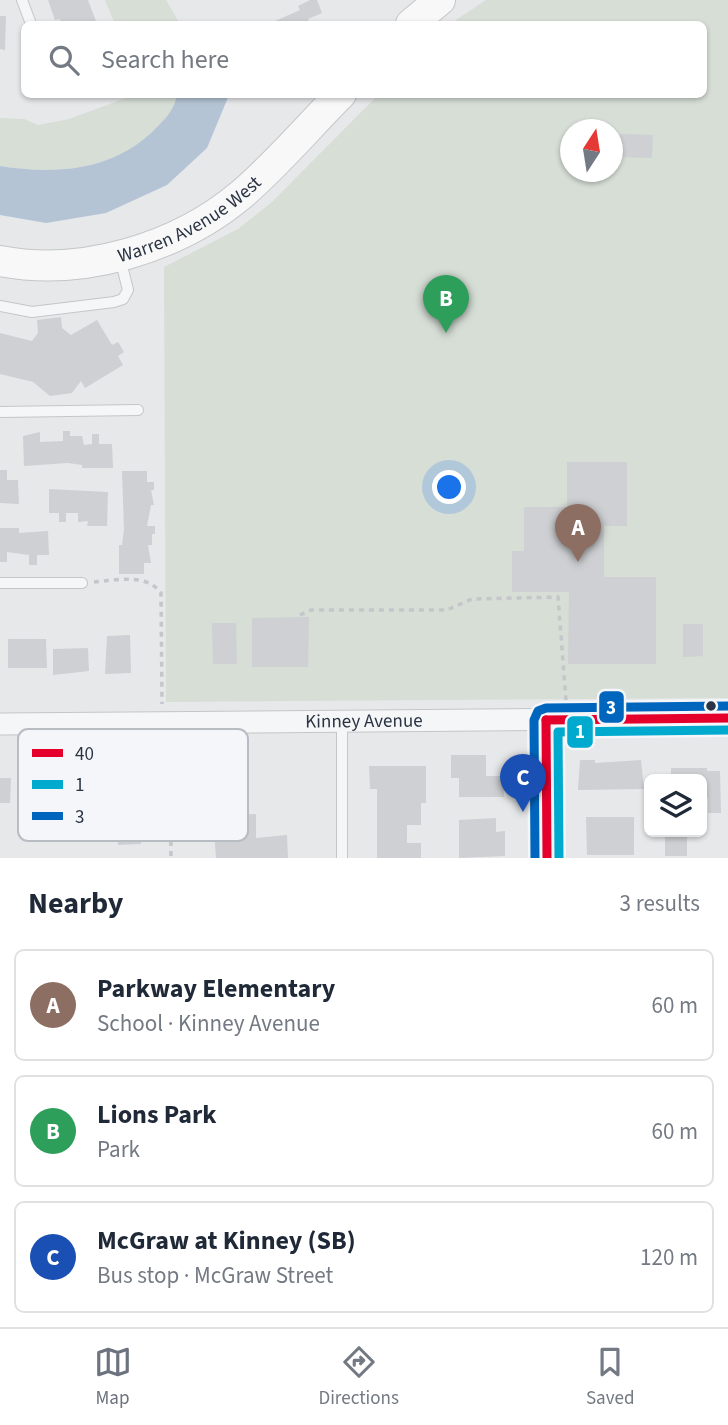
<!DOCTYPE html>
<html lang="en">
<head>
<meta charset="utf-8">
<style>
  :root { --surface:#fff; --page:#f2f2f3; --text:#1f2937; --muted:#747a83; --line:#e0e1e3; --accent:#6c737f }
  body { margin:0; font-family:"Source Sans 3",sans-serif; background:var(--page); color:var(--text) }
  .controls { position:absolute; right:21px; bottom:21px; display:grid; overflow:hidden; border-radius:10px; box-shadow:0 2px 5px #0004 }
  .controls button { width:63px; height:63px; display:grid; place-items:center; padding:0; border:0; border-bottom:2px solid var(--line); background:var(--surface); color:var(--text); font:35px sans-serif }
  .compass { position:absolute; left:560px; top:119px; width:63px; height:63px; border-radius:50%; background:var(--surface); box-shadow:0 2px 5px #0004; rotate:12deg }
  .you { position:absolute; left:450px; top:488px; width:24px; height:24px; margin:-18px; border:5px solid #fff; border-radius:50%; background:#1a73e8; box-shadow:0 0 0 10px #1a73e833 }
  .badge { display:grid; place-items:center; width:46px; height:46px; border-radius:50%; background:var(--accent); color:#fff; font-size:23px; font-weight:700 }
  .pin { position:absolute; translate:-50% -58px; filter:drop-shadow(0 2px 4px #0008) }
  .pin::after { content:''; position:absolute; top:37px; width:24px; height:21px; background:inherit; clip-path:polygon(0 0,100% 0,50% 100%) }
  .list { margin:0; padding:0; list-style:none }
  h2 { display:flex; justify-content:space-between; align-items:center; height:91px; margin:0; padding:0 28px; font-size:30px }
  h2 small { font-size:23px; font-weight:400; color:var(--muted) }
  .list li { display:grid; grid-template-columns:46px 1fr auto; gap:21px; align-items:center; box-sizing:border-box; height:112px; margin:0 14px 14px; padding:0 14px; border:2px solid var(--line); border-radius:10px }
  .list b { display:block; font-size:26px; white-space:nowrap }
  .list p { margin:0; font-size:23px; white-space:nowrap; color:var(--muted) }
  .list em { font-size:23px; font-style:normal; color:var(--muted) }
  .icon { flex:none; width:38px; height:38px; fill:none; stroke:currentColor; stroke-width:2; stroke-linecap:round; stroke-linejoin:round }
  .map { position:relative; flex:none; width:728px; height:858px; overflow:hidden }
  .search { position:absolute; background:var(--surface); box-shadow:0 2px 5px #0004; left:21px; right:21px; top:21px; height:77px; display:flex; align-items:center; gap:18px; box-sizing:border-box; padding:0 24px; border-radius:10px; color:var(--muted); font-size:26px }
  .sheet { height:469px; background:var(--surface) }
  nav { display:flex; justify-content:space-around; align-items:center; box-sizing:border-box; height:98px; border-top:2px solid var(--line); background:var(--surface); font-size:19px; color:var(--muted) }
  nav a { display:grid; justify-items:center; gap:4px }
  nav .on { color:var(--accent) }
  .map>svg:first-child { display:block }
  .green { fill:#d6ded6; fill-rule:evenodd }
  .water { fill:#b4c4d5 }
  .building { fill:#ced0d3 }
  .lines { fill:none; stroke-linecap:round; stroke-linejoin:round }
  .lane-casing { stroke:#c4c6c8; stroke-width:12 }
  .street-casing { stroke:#c4c6c8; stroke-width:23 }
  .secondary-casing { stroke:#c4c6c8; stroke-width:32 }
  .path { stroke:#c5c6ca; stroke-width:3.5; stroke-dasharray:5 5; stroke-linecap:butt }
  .lane { stroke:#f5f6f7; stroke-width:10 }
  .street { stroke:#f5f6f7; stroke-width:21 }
  .secondary { stroke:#f8f8f8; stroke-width:30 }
  .bus-1-casing { stroke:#f4f6f9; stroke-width:14 }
  .bus-2-casing { stroke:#f4f6f9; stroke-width:14 }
  .bus-3-casing { stroke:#f4f6f9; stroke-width:14 }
  .bus-1 { stroke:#e4002b; stroke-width:9 }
  .bus-2 { stroke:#00a9ce; stroke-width:9 }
  .bus-3 { stroke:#0065bd; stroke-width:9 }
  .bus-dot { fill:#2b3445; stroke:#f4f6f9; stroke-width:2.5 }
  .labels { text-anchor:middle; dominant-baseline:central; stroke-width:5; stroke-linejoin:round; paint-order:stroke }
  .street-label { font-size:19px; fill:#2b3445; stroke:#f4f6f9 }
  .key { fill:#f4f6f9; stroke:#b8bcc3; stroke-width:2 }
  .key-label { font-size:19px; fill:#2b3445 }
  .line-badge { stroke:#f4f6f9; stroke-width:2.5 }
  .badge-label { font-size:19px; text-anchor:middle; font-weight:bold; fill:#fff }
</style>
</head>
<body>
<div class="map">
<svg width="728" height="858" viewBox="0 0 728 858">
  <rect width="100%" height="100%" fill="#e6e8ea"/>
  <g class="green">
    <path d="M105,0H166L180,24H115Z"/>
    <path d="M486,0H728V698L166,702L164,267L238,229L272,202L378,95L704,94V24H450ZM570,130H612V172H570Z"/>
    <path d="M134,95H177C174,109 168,116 158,126C116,171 57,175 0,166V118L24,119L38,125L69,119Z"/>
  </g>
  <path class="water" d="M177,95H229L207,148L167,185L106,213L46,223L0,215V166C57,175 116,171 158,126C168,116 174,109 177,95Z"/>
  <g class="building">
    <path d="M48,0H88L97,24H61L60,19L55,20Z"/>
    <path d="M310,0H317L322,13L308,19L310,24H275L273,22L300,10L298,6Z"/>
    <path d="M0,16H6L5,50L0,49Z"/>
    <path d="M620,134L653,135L652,158L620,157Z"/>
    <path d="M61,317L62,328L71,335L97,320L112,345L118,342L124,352L118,356L123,365L85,388L81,381L72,393L50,396L33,382L0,374V333L32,341L38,333L37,320Z"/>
    <path d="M63,431H70V436H82L84,445L92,444V434H99V444H112L113,468H82V465L68,463L24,466L23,436L40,432V442L63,441Z"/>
    <path d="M567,462H627V526H604V577H656V664H568L569,592H512V551H524V507H567Z"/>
    <path d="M0,470H7V480H18L19,504L0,503Z"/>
    <path d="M122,471H147V482H154V490H151L154,505H151L147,526H155V534H152V545H148L151,563H144V574H119V545H122L124,530Z"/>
    <path d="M49,489L108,492L107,526H87L88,521L78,522V513H66V522H59V513H49Z"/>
    <path d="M0,528H19V533L48,531L49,555H37V565H29V555L7,552V562H0Z"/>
    <path d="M309,617L308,667H252V618Z"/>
    <path d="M212,623H236L237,664H213Z"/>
    <path d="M683,624H703V656L683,657Z"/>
    <path d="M130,635L131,673L105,674L107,636Z"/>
    <path d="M8,639H46L47,668H8Z"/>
    <path d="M88,648L89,671L53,675V649Z"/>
    <path d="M451,755H486V776H503L504,797H459V778H451Z"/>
    <path d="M580,760H595V763L641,760L644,789L578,790Z"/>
    <path d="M369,766H426V803H421V825H407V843H421V858H377V789H370Z"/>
    <path d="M671,768H707V771H720L721,813H708V798H702V779H671Z"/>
    <path d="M0,778H11L10,803H0Z"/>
    <path d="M256,814V838L287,835L288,858H216L213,815Z"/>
    <path d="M586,817H634V855H587Z"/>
    <path d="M496,818V832L505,831V856L459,858V820Z"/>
    <path d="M118,823H141V844L118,845Z"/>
    <rect x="665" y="834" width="22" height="22"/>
  </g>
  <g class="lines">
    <g class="lane-casing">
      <g id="lane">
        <path d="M22,0L31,24"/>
        <path d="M0,306L32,312L114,302L123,299L128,290L120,258"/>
        <path d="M0,412L138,410"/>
        <path d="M0,583H82"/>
        <path d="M342,722V858"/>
      </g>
    </g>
    <g class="street-casing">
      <g id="street">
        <path d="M546,720L547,858"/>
        <path id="s1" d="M0,724L728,718"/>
      </g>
    </g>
    <g class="secondary-casing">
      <g id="secondary">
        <path d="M411,24L440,0"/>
        <path id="s2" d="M0,261C82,277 178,248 242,194C277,164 308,127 341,94"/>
      </g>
    </g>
    <g class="path">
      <path d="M94,582C115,580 147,573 161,593L162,704"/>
      <path d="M300,615L311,610H447L472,599L558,597L566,700"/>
      <path d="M170,741L171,858"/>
    </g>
    <use href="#lane" class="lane"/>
    <use href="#street" class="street"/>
    <use href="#secondary" class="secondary"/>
    <g class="bus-1-casing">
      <g id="bus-1">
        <path d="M546,720L728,718"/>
        <path d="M546,720L547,858"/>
      </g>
    </g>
    <g class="bus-2-casing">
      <path id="bus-2" d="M559,858L558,732L728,730"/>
    </g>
    <g class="bus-3-casing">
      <path id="bus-3" d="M535,858L534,720L538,711L546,708L728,706"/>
    </g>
    <use href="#bus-1" class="bus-1"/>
    <use href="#bus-2" class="bus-2"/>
    <use href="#bus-3" class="bus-3"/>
  </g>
  <circle class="bus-dot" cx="711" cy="706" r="6"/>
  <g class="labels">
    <g class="street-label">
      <text stroke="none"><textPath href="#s2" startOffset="200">Warren Avenue West</textPath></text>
      <text stroke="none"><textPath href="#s1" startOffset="364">Kinney Avenue</textPath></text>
    </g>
  </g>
  <rect x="18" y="729" width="230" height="112" rx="10" class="key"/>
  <rect x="32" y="749" width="31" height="8" fill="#e4002b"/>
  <rect x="32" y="780" width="31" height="9" fill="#00a9ce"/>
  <rect x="32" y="812" width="31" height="8" fill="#0065bd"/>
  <g class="key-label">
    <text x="75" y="760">40</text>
    <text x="75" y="791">1</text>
    <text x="75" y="823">3</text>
  </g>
  <g class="line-badge">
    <rect x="598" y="690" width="27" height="34" rx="7" fill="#0065bd"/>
    <rect x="566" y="715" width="28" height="34" rx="7" fill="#00a9ce"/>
  </g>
  <g class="badge-label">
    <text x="611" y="714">3</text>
    <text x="580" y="738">1</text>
  </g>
</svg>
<div class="controls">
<button><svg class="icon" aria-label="layers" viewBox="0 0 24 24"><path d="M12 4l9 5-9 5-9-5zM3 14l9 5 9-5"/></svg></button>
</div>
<svg class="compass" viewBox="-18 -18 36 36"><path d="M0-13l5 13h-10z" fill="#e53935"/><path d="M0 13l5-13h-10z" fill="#747a83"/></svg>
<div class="you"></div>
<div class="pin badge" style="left:578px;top:562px;background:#8d6e63">A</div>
<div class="pin badge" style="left:446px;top:333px;background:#2e9e5b">B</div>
<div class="pin badge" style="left:523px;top:812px;background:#1a4fb4">C</div>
<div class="search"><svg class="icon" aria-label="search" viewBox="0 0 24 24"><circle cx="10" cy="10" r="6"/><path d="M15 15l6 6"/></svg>Search here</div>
</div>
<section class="sheet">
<h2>Nearby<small>3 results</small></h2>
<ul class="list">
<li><span class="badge" style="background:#8d6e63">A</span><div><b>Parkway Elementary</b><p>School · Kinney Avenue</p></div><em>60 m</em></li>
<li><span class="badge" style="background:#2e9e5b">B</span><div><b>Lions Park</b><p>Park</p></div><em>60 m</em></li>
<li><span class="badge" style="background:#1a4fb4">C</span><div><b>McGraw at Kinney (SB)</b><p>Bus stop · McGraw Street</p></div><em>120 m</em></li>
</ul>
</section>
<nav>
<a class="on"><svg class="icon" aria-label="map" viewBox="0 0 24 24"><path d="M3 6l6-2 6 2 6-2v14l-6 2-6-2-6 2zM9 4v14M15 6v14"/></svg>Map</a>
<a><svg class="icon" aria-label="directions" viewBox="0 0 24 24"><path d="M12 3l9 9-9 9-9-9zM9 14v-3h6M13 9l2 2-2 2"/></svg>Directions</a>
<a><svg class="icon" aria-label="saved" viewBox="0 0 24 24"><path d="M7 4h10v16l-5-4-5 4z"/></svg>Saved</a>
</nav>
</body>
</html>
